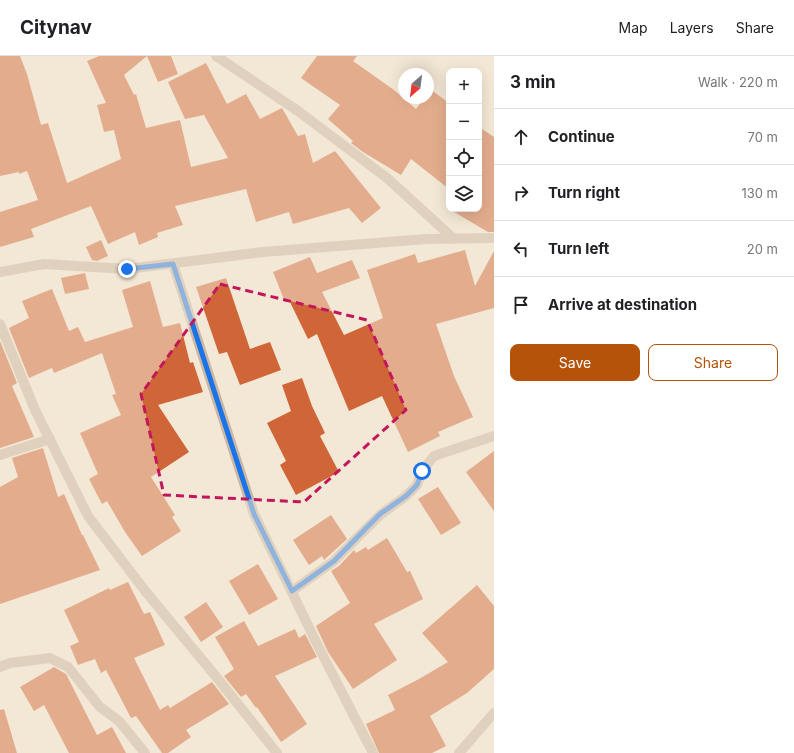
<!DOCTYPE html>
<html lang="en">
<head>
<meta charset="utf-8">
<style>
  :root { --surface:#fff; --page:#f2f2f2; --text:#202124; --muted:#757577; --line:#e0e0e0; --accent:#b45309 }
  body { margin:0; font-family:Inter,sans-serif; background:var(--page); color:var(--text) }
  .controls { position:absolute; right:12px; top:12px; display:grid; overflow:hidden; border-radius:8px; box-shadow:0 4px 16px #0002 }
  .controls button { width:36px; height:36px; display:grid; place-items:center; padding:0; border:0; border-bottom:1px solid var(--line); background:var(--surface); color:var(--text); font:20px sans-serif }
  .compass { position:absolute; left:398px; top:12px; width:36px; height:36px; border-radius:50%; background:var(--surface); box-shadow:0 4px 16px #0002; rotate:208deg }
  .stop { position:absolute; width:12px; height:12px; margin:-9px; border:3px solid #1a73e8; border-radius:50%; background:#fff }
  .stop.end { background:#1a73e8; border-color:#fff; box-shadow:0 1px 4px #0008 }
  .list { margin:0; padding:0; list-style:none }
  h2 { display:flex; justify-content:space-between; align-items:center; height:52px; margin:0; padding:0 16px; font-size:17px }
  h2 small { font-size:13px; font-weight:400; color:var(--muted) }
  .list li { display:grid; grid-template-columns:26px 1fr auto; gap:12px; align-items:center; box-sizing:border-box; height:56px; padding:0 16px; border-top:1px solid var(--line) }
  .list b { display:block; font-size:15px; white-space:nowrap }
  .list em { font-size:13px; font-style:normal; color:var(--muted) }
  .actions { display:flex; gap:8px; padding:12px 16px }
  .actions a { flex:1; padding:9px 0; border:1px solid var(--accent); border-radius:8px; text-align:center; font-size:14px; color:var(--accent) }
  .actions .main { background:var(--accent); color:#fff }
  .icon { flex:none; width:22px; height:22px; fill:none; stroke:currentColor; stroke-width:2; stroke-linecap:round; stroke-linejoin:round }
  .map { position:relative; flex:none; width:494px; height:697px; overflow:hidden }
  header { display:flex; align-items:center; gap:24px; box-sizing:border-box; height:56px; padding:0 20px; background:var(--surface); border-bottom:1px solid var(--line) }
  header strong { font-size:19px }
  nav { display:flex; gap:22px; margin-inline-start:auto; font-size:14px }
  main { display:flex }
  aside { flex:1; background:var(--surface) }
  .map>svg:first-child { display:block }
  .building { fill:#d06637 }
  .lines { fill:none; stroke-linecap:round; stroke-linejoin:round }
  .minor { stroke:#cbb7a2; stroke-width:10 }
  .route { stroke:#1a73e8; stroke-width:5 }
  .marked { fill:none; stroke:#c2185b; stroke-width:3; stroke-dasharray:8 5; stroke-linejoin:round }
</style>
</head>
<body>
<header>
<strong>Citynav</strong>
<nav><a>Map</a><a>Layers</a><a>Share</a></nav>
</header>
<main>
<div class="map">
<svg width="494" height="697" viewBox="0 0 494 697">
  <rect width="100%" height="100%" fill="#f3e7d6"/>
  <g class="building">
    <path d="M0,0H20L27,18L41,69L48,67L67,127L121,103L114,74L104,76L97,49L106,47L87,5L99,0H171L178,18L158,26L147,0L124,19L134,39L136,38L146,72L180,64L191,111L228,102L204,59L185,63L168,26L206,7L227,48L246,38L260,63L282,52L298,80L305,78L313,107L335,95L381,152L362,167L349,152L293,168L289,156L256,166L246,133L175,150L183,169L157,177L158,181L139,189L135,176L108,188L91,150L31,173L34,181L0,191V156L38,144L27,115L19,118V116L0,120Z"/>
    <path d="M317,0H357L353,5L394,34L416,53L424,42H428V37L430,33L449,47V133L411,103L401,119L363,96L351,87L353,85L328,63L340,49L301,22Z"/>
    <path d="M479,71L494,81V176H488L449,153H479Z"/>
    <path d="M101,184L108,200L97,205L92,204L86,191Z"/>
    <path d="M465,194L475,230L494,195V252L436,268L454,320L473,361L438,376L440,380L408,396L382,340L349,355L317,278L308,283L289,244L285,246L273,216L310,201L317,217L352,204L360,222L322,236L344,279L383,262L367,214L415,198L418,207Z"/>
    <path d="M85,217L89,233L65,238L61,222Z"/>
    <path d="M226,222L250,293L270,286L281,314L240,329L227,296L219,298L196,231Z"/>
    <path d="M150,225L163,271L180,267L190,307L193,306L203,336L158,349L189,396L151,421L175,459L172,461L181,475L142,500L125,476L107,445L102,448L89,423L98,418L80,377L121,359L112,339L116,338L102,297L54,317L52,312L29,322L9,272L29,262L22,245L52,233L69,275L78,271L85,286L133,271L122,234Z"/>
    <path d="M0,285L17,327L12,330L34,381L0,392Z"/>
    <path d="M302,322L312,350L325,377L320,380L339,416L296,439L280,409L286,405L267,367L291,355L282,329Z"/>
    <path d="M43,392L58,441L64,438L82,479H83L100,514L0,548V431L18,421L12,402Z"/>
    <path d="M494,395V455L466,416Z"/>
    <path d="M438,431L461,467L441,479L418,443Z"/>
    <path d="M331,459L347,483L324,504L322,500L309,509L293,484Z"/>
    <path d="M387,482L407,516L410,515L423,543L374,568L397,604L353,633L328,596L316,570L350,547L331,515L339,510L354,494L356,497L366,491L368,494Z"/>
    <path d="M258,508L278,543L249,559L229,525Z"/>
    <path d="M128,526L144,558L150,556L165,589L134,602L160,654L168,649L170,652L212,626L229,648L186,674L191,681L168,697H162L136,660L131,662L106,614L101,617L95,603L78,609L70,590L79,586L64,554L109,532L110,534Z"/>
    <path d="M477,529L494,550V613L467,637L430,660L446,690L432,697H379L366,668L395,654L388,639L419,623L448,606L422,577Z"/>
    <path d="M206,546L223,571L201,586L184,561Z"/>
    <path d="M244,565L258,590L295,573L299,582L305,578L317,601L275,620L307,668L281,686L257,651L256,652L246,638L241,641L224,620L234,613L215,581Z"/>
    <path d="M54,611L66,618L97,679L112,671L126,697H69L44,649L34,655L20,631Z"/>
    <path d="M4,653L17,697H0V654Z"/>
  </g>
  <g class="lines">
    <g class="minor">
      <path d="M216,0L298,55L387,122L454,183"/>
      <path d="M173,208L254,458L317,588L373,697"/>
      <path d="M0,216L44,208L127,213L263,196L426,183L494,182"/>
      <path d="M0,268L35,354L88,460L146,536L218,623L277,697"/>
      <path d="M0,399L50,383"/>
      <path d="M292,535L334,505L380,459L406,440L417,429L422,415L434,400L494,380"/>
      <path d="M0,611L10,607L50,602L68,611L100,651L119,665L145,697"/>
      <path d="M459,697L494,657"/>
    </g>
  </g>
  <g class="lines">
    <path class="route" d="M127,213L173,208L254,458L292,535L334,505L380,458L406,440L417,429L422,415"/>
  </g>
  <path d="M0 0H494V697H0ZM220,228L367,264L406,354L304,446L164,439L141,338Z" fill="#f3e7d6" fill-opacity=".55" fill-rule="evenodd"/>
  <path class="marked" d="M220,228L367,264L406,354L304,446L164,439L141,338Z"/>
</svg>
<div class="controls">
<button>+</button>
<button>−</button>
<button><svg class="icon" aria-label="locate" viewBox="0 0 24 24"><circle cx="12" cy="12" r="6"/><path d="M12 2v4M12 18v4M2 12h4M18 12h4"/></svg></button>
<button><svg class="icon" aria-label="layers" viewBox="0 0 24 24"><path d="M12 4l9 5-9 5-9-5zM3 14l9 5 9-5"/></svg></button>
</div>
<svg class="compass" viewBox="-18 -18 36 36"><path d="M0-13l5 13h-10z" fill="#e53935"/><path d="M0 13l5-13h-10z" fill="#757577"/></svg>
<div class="stop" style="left:422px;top:415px"></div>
<div class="stop end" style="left:127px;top:213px"></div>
</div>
<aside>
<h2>3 min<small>Walk · 220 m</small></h2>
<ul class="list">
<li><svg class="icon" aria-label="ahead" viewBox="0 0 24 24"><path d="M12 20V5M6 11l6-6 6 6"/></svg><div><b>Continue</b></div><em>70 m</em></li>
<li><svg class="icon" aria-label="right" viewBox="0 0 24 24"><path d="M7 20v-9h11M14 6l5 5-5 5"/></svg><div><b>Turn right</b></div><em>130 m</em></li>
<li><svg class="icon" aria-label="left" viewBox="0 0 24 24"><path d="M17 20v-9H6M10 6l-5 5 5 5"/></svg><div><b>Turn left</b></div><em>20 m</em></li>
<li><svg class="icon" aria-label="arrive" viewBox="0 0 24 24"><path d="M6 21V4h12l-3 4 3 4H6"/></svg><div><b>Arrive at destination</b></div></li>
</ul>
<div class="actions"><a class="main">Save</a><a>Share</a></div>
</aside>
</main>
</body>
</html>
